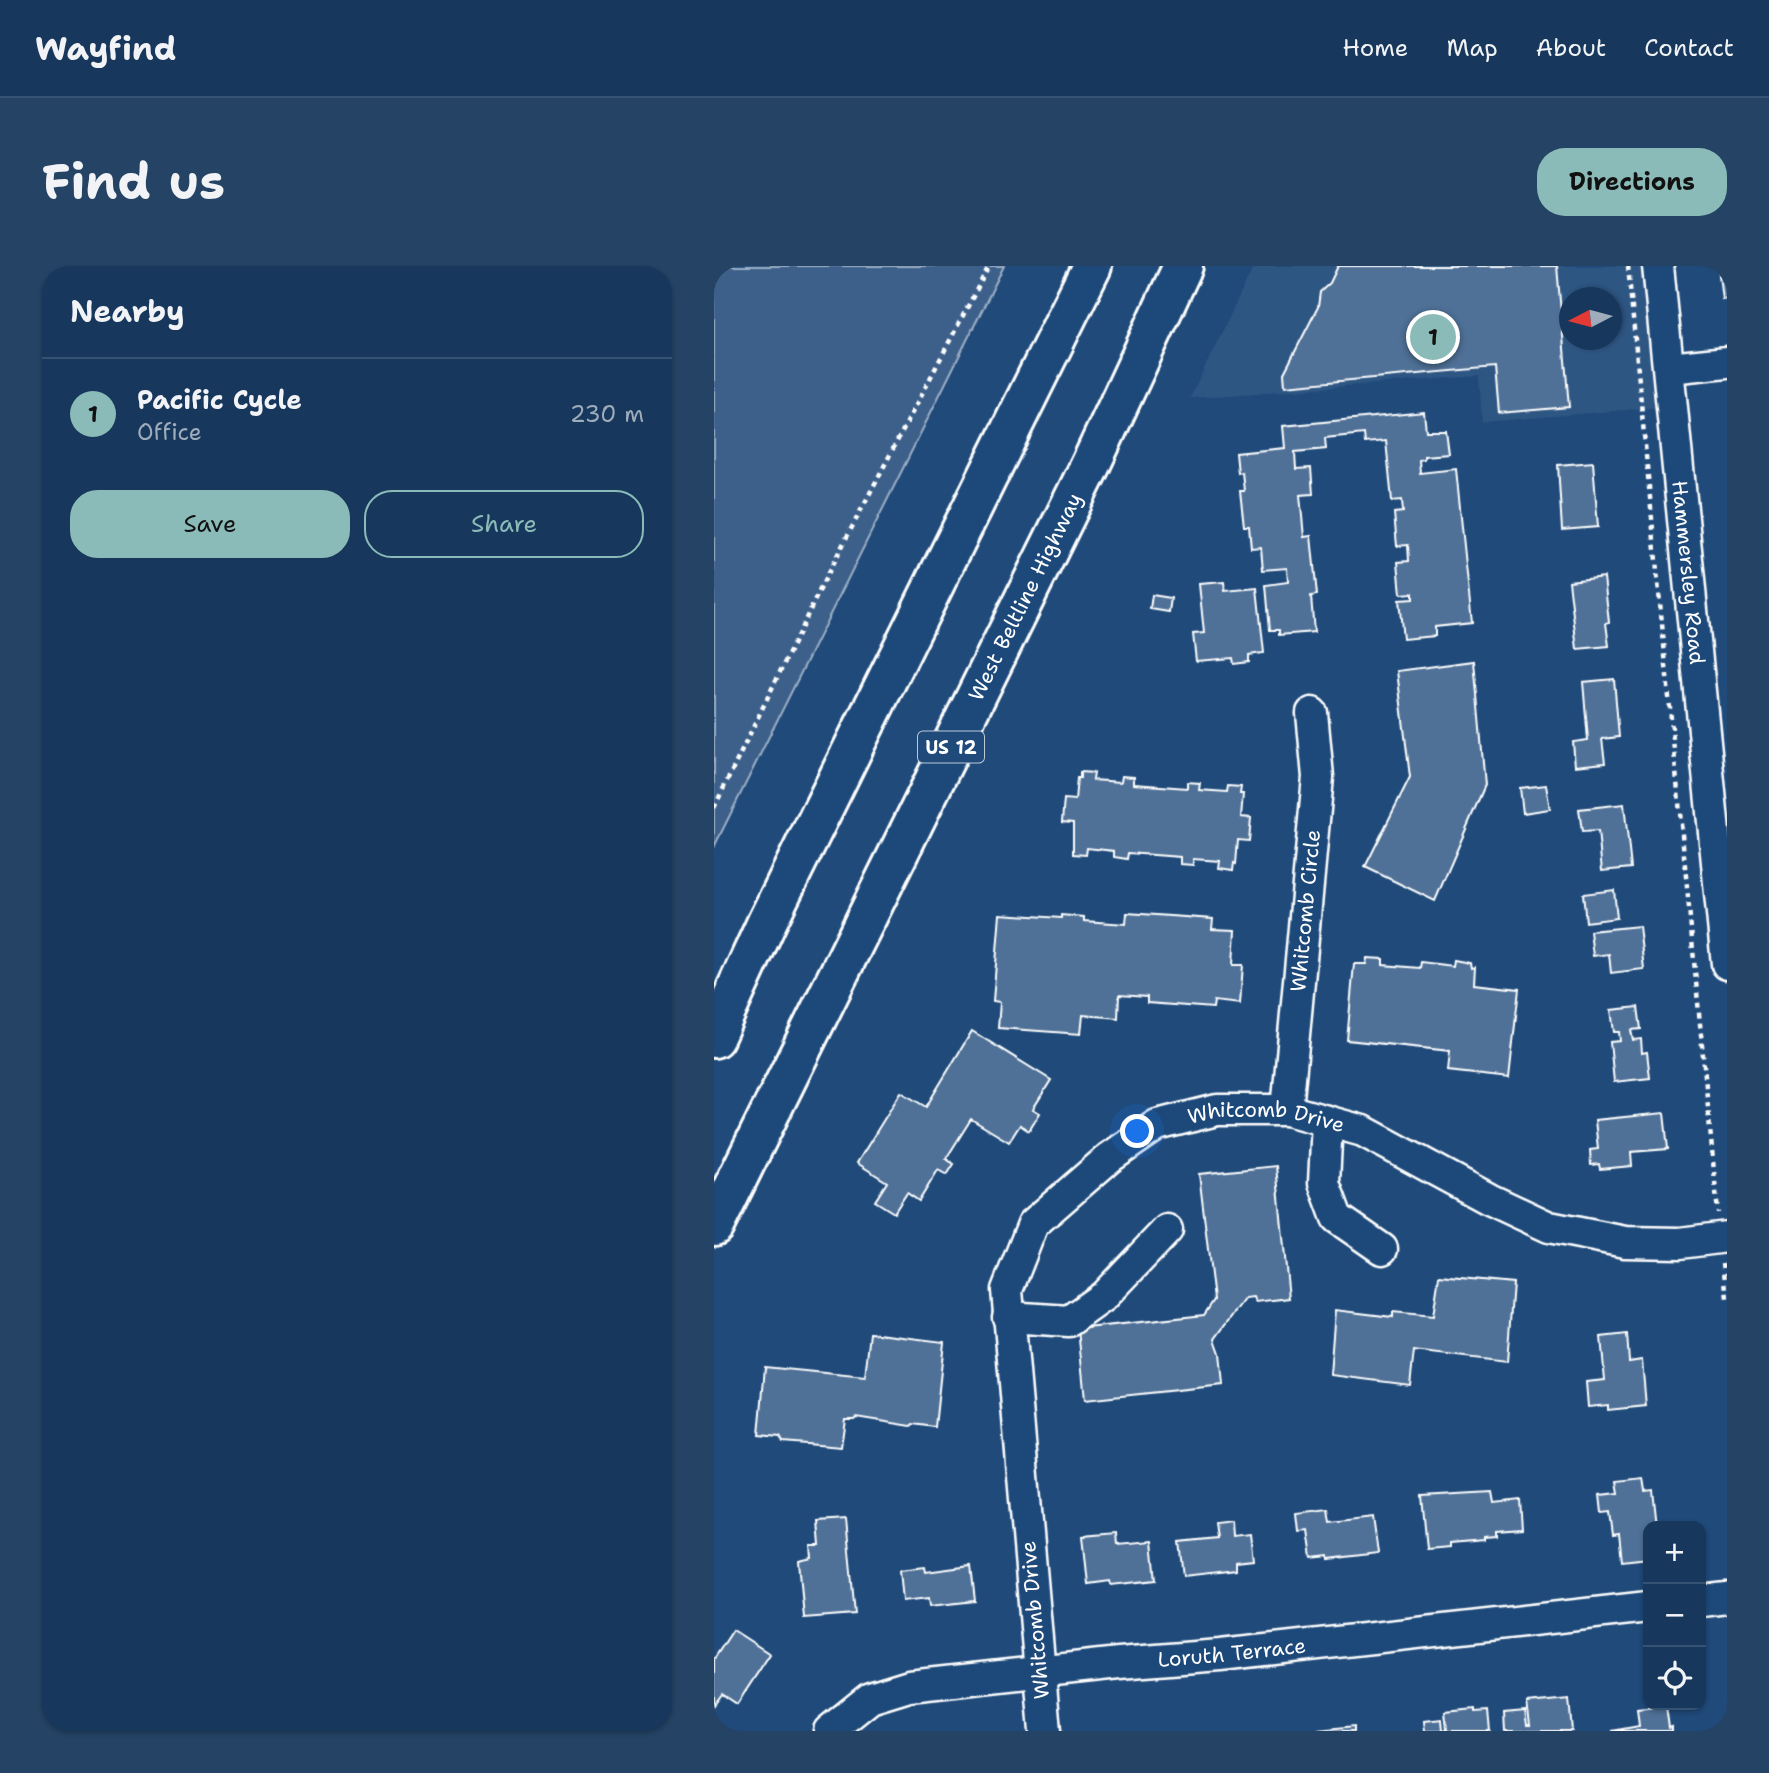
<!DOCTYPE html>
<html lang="en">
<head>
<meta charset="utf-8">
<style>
  :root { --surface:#17385c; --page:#244365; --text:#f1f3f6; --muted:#9eacbb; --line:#365272; --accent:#8bbbb9 }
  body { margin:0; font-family:"Shantell Sans",sans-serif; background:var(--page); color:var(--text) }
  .controls { position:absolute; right:21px; bottom:21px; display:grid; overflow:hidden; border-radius:14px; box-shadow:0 2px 5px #0004 }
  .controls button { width:63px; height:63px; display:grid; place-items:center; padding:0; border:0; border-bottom:2px solid var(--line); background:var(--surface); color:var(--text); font:35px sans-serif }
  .compass { position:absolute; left:845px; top:21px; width:63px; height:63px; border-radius:50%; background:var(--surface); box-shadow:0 2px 5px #0004; rotate:264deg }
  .you { position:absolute; left:424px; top:866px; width:24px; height:24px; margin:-18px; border:5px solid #fff; border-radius:50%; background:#1a73e8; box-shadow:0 0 0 10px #1a73e833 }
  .badge { display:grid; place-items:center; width:46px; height:46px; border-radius:50%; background:var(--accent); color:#111; font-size:23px; font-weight:700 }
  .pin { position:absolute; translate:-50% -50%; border:4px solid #fff; box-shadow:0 2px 7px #0006 }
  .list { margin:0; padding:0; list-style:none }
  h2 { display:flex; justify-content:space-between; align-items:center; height:91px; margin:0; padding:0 28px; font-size:30px }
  h2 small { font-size:23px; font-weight:400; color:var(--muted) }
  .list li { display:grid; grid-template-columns:46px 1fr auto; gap:21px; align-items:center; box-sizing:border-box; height:112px; padding:0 28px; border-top:2px solid var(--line) }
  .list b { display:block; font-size:26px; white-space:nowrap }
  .list p { margin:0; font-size:23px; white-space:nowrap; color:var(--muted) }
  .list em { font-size:23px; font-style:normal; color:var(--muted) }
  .actions { display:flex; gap:14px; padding:21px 28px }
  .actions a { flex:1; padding:16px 0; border:2px solid var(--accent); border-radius:28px; text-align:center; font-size:24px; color:var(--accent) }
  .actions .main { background:var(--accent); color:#111 }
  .icon { flex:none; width:38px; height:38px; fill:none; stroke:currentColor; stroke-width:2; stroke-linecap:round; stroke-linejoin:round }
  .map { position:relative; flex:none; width:1013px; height:1465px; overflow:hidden; border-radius:28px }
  header { display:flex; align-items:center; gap:42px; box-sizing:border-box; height:98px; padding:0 35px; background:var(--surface); border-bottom:2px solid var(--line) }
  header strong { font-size:33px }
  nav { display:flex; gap:38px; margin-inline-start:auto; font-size:24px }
  .intro { display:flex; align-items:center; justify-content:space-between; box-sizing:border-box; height:168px; padding:0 42px }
  h1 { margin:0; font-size:49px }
  .button { padding:18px 32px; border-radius:28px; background:var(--accent); color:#111; font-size:24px; font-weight:700 }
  main { display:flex; gap:42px; padding:0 42px }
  aside { flex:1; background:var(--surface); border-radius:28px; box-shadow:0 2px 5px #0004 }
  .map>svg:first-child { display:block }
  .built { fill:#2e5683; fill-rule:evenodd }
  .green { fill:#3c618b; stroke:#9eb0c5; stroke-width:2 }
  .building { fill:#507197; stroke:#fff; stroke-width:2 }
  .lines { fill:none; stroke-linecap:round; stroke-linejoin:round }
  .minor-casing { stroke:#fff; stroke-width:35 }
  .highway-casing { stroke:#fff; stroke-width:44 }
  .path { stroke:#fff; stroke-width:4.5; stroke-dasharray:5 5; stroke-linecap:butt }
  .minor { stroke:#1f4a7a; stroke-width:30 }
  .highway { stroke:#1f4a7a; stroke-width:38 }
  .labels { text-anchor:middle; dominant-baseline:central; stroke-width:5; stroke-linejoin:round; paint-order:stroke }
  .shield { fill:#1f4a7a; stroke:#bcc9d7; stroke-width:2 }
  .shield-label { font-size:19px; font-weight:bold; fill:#fff }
  .street-label { font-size:21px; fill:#fff; stroke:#1f4a7a }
</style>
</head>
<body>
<header>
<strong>Wayfind</strong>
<nav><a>Home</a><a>Map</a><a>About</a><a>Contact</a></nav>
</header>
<div class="intro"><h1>Find us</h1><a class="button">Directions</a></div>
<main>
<aside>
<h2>Nearby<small></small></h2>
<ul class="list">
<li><span class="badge">1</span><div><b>Pacific Cycle</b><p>Office</p></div><em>230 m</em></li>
</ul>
<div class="actions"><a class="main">Save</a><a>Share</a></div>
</aside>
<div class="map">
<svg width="1013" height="1465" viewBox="0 0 1013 1465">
  <rect width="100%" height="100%" fill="#1f4a7a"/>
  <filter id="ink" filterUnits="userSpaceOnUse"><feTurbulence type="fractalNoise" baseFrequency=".0143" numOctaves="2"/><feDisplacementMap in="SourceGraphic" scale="14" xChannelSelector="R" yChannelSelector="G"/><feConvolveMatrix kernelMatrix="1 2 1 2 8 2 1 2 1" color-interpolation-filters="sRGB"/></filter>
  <g filter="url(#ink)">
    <path class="built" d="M540,0H944L959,140L768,156L765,110L476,132ZM856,32H898V74H856Z"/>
    <path class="green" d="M0,0H290L0,581Z"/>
    <g class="building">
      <path d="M624,0H843L855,141L785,147L781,101L571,120L570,107L604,41L606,26L616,17Z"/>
      <path d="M1013,0V32L1008,33L1004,1Z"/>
      <path d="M710,146L712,165H732L735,188L710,190V193L705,194L706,207L742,203L758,357L721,361V370L689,373L685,334L699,333V327L687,328L684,296L695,295L694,279L683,280L680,247L689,246L688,234L678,235L672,175L651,177L650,168L611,172L612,183L581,186L582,203L597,202L599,228L586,229L590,271L597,270L603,329L597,330L600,366L565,369V364H556L552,319L574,316L573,302L549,304L547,281L537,282L535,260H530L526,225H530L528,206L524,207L522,187L571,182L569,160Z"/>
      <path d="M879,196L884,261L848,264L844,199Z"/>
      <path d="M890,311L895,356L892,357L895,380L863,383L855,315Z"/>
      <path d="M510,316L511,325L543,322L550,387L535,389V396L520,398L519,392L482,395L479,368L490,367L485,318Z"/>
      <path d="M438,329L457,332L455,346L436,343Z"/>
      <path d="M760,395L771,519L721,635L651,601L696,511L683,405Z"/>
      <path d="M900,413L905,471L888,473L891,497L861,500L859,476L874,474L869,416Z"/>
      <path d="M366,506L380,507L379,514L407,516L408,510L420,511V518L473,522V516L486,517L485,524L513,526L514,520L527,521L526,528H529L527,551L537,552L535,575L524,574L522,598L520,597L519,604L505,602L506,595L479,593V599L466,598V591L414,587L413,593L400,591V585L373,582L372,589L359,588V557L348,556L350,533L361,534L363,512H366Z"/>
      <path d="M832,519L836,543L809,547L806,522Z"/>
      <path d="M910,538L917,602L888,605L884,565L868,566L865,543Z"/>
      <path d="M900,624L903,652L872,656L869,628Z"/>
      <path d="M413,647L499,653L498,663L521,664L519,699H529L526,738L500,735L499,742L433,737V731L405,729L404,752L369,749L367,768L284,762L286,736L279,735L286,648L347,652V649L370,651V655L412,658Z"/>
      <path d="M925,660L930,703L897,707L895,688L879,690L876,665Z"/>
      <path d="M653,692L669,693V699L706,702L707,696L739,700L740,694L756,697L757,702L761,701L760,718L805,723L795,812L734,805L736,785L633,774L640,698H652Z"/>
      <path d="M924,741L927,763L917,764L919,774L927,773L928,787L933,786L936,812L900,816L896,776L906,775L905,766H900L897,744Z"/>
      <path d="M258,765L337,814L319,843L326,847L315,865L306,859L295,876L257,853L232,893L240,898L233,909L224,904L205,935L193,927L180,947L161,935L173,916L143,897L187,826L212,841Z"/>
      <path d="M950,847L954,883L917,886L918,900L886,903L885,898L877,899L876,884L884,883L881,854Z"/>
      <path d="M562,900L575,1032L541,1036L539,1031L531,1032L501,1073L506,1087L509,1119L371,1134L364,1063L490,1049L500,1034L485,908Z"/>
      <path d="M725,1010L799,1017L793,1096L700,1085L696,1119L616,1109L621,1044L679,1051V1046L719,1050Z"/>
      <path d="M156,1067L230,1076L221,1161L199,1158L197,1160L142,1151L140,1153H131L127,1181L69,1176L66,1171L45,1169L51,1101L151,1111Z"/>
      <path d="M913,1068L915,1096L928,1094L932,1140L894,1144V1139L874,1141L872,1116L891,1114L887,1071Z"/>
      <path d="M929,1212L931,1225L939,1224L943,1260H934V1292L908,1295L905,1268L899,1269L896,1246L888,1247L886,1229L905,1227L903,1215Z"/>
      <path d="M778,1226L780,1237L806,1234L808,1263L783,1265V1270L770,1271V1274L736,1277V1281L713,1283L708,1230Z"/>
      <path d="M614,1243L616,1256L659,1251L664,1287L615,1293V1290L598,1292L594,1264L584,1265L582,1247Z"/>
      <path d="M132,1253L141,1348L90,1352L85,1295L98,1292L97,1280H106L104,1255Z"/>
      <path d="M517,1254L518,1270L536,1268L539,1294L522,1296V1304L470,1310L466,1276L503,1272L501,1256Z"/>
      <path d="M402,1267L403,1278L438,1275L442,1314L397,1319L396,1315L374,1318L369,1270Z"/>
      <path d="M257,1300L261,1335L216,1340L215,1332L189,1335L186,1304L211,1301L212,1306Z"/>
      <path d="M19,1364L56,1388L23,1438L8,1428L0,1439V1393Z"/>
      <path d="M855,1433L858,1465H791L790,1447L811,1445L813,1459H816L813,1437Z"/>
      <path d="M952,1440L955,1462L958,1461V1465H898L925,1460L923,1443Z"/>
      <path d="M761,1443V1446L774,1445L776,1465H711L710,1455L728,1453L729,1465L733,1464L731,1446Z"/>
      <path d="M640,1460V1465H605V1464Z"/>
    </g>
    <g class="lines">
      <g class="minor-casing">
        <g id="minor">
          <path id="s1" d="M944,0L1013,698"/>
          <path d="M955,102L1013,96"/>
          <path id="s2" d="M573,844L604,511L598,447"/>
          <path d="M613,855L610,917L623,952L668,983"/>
          <path d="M294,1051L355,1055L390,1030L453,964"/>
          <path d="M987,1335L1013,1332"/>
          <path id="s3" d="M115,1465L156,1432L195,1420L405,1397L506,1389L934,1341"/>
          <path id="s4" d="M331,1465L293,1024L319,958L395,892L443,859L503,844H573L649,865L775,933L835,961L911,976L966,977L1013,971"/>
        </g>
      </g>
      <g class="highway-casing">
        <g id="highway">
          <path d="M0,772L53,656L378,0"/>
          <path id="s5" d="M0,960L376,200L469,0"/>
        </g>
      </g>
      <g class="path">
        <path d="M914,0L1004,947"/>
        <path d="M0,542L114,307L275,0"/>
        <path d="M1009,997L1013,1032"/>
      </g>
      <use href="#minor" class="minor"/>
      <use href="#highway" class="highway"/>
    </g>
  </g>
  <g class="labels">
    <rect class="shield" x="204" y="465.5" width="66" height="31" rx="5"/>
    <g class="shield-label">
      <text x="237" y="481">US 12</text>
    </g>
    <g class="street-label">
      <text stroke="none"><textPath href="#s1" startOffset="308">Hammersley Road</textPath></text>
      <text stroke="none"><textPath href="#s5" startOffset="702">West Beltline Highway</textPath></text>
      <text stroke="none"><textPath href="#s2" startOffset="200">Whitcomb Circle</textPath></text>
      <text stroke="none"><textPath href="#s4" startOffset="784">Whitcomb Drive</textPath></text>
      <text transform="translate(321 1354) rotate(-95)">Whitcomb Drive</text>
      <text stroke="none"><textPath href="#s3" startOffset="418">Loruth Terrace</textPath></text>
    </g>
  </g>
</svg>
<div class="controls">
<button>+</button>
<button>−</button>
<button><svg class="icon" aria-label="locate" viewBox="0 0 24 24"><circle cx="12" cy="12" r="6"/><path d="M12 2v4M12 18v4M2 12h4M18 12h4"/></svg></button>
</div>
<svg class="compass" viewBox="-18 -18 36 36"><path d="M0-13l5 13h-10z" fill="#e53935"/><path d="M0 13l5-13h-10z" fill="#9eacbb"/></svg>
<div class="you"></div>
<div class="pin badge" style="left:719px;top:71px">1</div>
</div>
</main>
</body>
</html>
